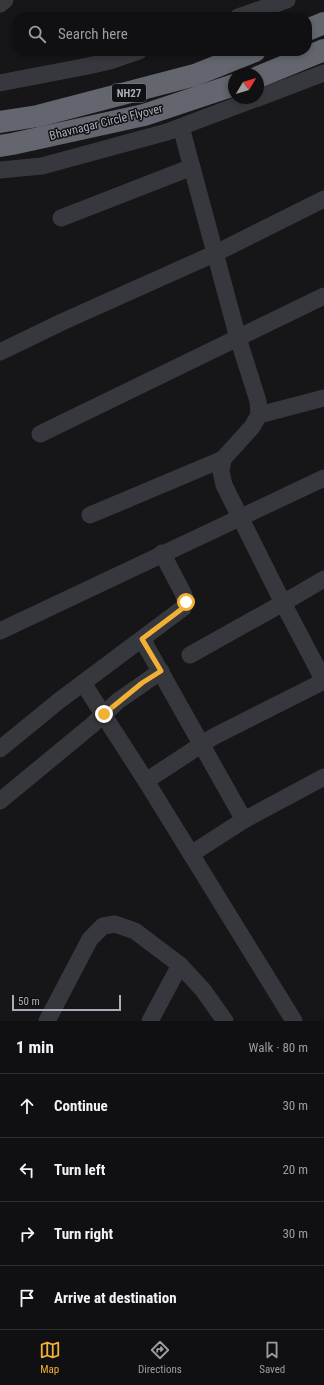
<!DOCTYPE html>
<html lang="en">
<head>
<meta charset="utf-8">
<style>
  :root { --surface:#101012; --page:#19191b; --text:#f1f3f6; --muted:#9c9d9f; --line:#303032; --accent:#f2b134 }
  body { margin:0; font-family:"Roboto Condensed",sans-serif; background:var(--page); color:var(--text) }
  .compass { position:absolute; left:228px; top:68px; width:36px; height:36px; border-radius:50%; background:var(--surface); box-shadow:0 2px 6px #0003; rotate:52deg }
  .scale { position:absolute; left:12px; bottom:10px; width:109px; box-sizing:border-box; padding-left:4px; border:2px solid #a8adb8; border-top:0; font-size:11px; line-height:14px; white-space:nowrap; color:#a8adb8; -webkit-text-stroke:3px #111113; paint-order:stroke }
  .stop { position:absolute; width:12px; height:12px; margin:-9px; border:3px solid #f2b134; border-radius:50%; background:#fff }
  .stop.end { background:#f2b134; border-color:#fff; box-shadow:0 1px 4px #0008 }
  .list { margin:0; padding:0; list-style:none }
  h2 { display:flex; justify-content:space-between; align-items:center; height:52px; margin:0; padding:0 16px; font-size:17px }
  h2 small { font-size:13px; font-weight:400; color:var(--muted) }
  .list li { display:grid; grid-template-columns:26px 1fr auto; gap:12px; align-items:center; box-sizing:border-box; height:64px; padding:0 16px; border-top:1px solid var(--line) }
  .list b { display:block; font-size:15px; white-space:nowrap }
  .list em { font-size:13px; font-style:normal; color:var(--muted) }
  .icon { flex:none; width:22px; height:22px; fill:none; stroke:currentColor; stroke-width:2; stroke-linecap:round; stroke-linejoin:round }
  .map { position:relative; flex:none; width:324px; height:1021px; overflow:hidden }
  .search { position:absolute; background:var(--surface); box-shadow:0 2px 6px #0003; left:12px; right:12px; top:12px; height:44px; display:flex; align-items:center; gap:10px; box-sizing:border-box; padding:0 14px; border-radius:16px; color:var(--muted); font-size:15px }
  .sheet { height:308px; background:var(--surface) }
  nav { display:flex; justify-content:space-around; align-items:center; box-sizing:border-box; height:56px; border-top:1px solid var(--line); background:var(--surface); font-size:11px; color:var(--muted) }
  nav a { display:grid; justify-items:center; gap:2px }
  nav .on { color:var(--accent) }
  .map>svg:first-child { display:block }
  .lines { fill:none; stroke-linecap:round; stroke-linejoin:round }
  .minor { stroke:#37383d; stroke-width:17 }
  .highway { stroke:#63666e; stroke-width:22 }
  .route { stroke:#f2b134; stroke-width:5 }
  .labels { text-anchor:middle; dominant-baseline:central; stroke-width:3; stroke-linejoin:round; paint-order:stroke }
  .shield { fill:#111113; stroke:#7b7e86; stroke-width:1 }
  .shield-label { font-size:11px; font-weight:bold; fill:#a8adb8 }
  .street-label { font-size:12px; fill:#a8adb8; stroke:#111113 }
</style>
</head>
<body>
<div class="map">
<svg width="324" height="1021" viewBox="0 0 324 1021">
  <rect width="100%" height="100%" fill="#161618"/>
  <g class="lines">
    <g class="minor">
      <path d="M0,4L5,0"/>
      <path d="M238,17L287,0"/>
      <path d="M0,83L88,66L110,61L139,51"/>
      <path d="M258,98L324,73"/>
      <path d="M181,127L238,338L258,401L259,415L252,427L223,459L221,471L224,485L283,603L324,681"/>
      <path d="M0,170L42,166L167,132L257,98"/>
      <path d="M61,218L192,167"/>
      <path d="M0,352L62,322L216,253L324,199"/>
      <path d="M259,415L324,398"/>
      <path d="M40,434L324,296"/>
      <path d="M90,515L223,459"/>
      <path d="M0,631L324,478"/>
      <path d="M142,639L244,820"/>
      <path d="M190,655L283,603L324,579"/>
      <path d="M83,683L146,781L294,1021"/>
      <path d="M0,749L60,700L183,608L186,602L183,593L162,553"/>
      <path d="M146,781L213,737L324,681"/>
      <path d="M0,801L92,725L118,701L161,671"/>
      <path d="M191,854L244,820L324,777"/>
      <path d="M47,1021L90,939L103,926L115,924L135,931L180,965L203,990L225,1021"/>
      <path d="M150,1021L180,965"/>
    </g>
    <g class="highway">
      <path d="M307,30L324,23"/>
      <path d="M258,77L324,50"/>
      <path d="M0,122L38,116L195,75L255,51"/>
      <path d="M0,146L12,144L144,115L234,85"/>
    </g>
  </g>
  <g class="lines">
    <path class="route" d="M104,714L142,683L161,671L142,639L183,608L186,602"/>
  </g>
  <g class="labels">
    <rect class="shield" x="112" y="84" width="34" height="18" rx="3"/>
    <g class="shield-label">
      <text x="129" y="93">NH27</text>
    </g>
    <g class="street-label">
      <text transform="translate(106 122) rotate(-14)">Bhavnagar Circle Flyover</text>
    </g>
  </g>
</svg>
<svg class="compass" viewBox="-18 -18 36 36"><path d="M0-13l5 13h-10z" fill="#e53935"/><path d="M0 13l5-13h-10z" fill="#9c9d9f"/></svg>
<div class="scale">50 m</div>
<div class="stop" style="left:186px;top:602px"></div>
<div class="stop end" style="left:104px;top:714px"></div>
<div class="search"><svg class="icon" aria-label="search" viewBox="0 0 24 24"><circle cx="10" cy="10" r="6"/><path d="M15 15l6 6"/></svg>Search here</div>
</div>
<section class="sheet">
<h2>1 min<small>Walk · 80 m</small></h2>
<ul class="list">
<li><svg class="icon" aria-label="ahead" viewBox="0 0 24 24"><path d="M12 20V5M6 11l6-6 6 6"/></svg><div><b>Continue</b></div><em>30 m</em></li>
<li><svg class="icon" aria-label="left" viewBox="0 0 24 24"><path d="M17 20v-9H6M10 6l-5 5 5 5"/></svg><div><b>Turn left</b></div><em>20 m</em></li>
<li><svg class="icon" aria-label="right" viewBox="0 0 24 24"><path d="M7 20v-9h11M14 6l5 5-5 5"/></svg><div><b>Turn right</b></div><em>30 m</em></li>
<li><svg class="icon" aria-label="arrive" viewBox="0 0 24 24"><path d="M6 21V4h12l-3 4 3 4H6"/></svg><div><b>Arrive at destination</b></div></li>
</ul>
</section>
<nav>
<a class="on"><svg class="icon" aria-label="map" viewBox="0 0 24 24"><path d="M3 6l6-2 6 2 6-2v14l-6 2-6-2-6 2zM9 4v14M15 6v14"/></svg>Map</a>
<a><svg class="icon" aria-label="directions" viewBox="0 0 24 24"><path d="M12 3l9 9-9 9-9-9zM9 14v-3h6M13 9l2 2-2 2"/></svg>Directions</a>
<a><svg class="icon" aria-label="saved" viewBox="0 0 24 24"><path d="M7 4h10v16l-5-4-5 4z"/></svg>Saved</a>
</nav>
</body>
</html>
